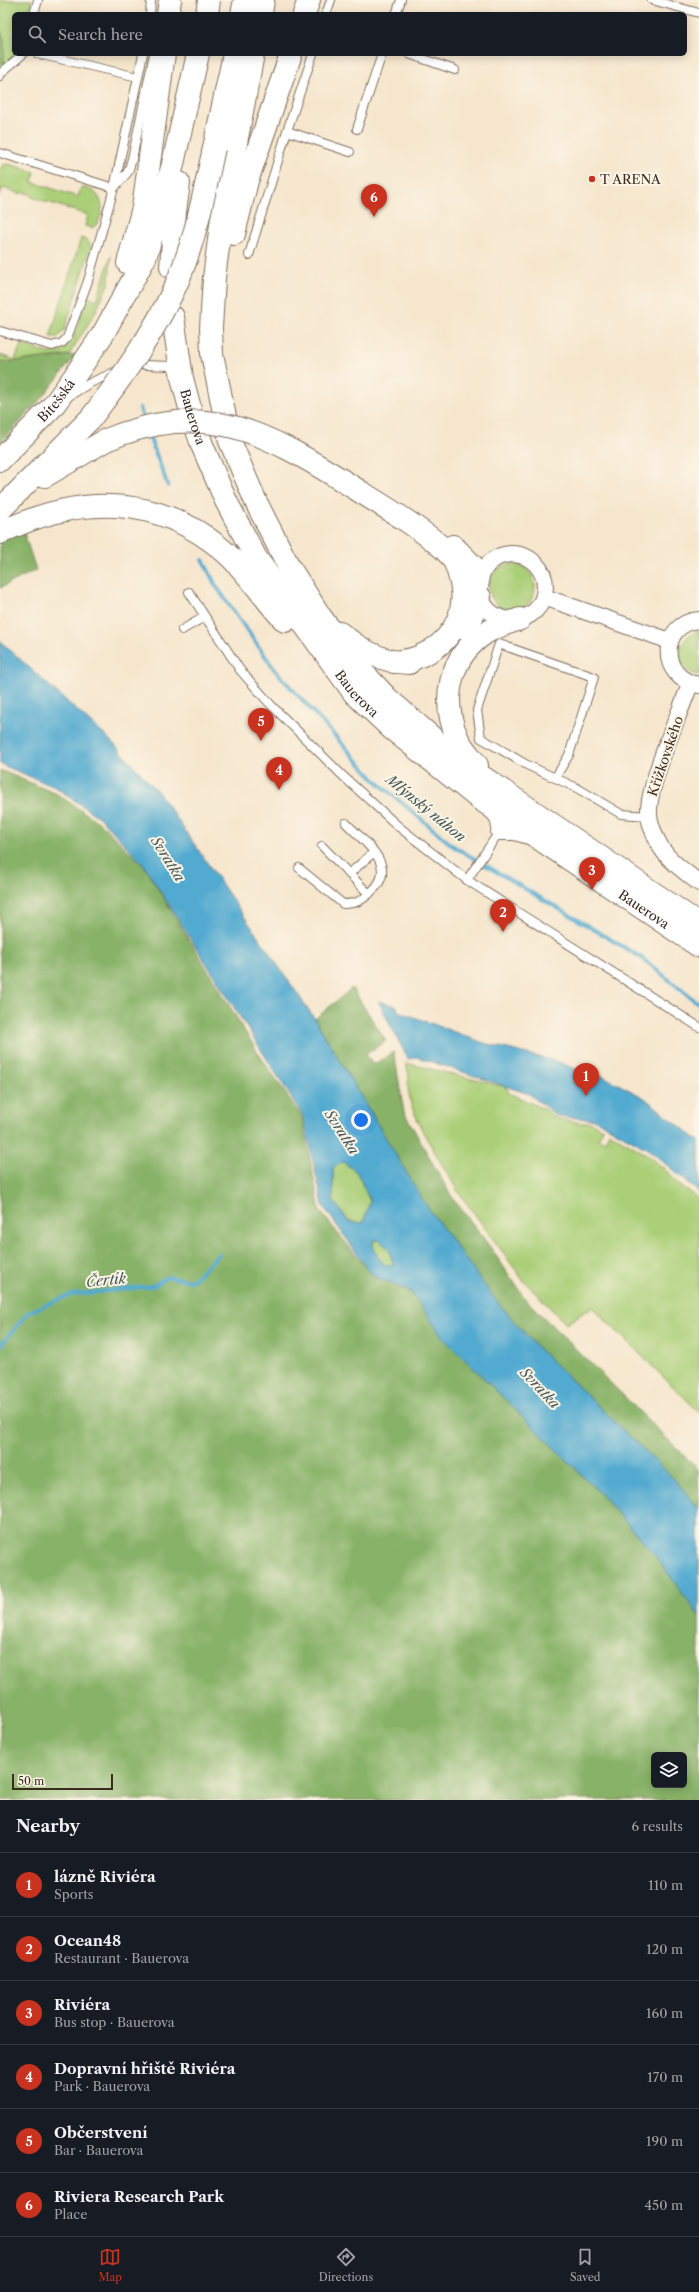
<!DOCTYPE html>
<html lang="en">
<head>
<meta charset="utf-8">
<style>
  :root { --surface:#171b24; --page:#20242c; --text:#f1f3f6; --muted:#9ea1a6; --line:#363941; --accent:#c8321e }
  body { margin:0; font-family:"Libre Caslon Text",serif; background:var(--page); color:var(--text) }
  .controls { position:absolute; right:12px; bottom:12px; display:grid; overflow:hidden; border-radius:6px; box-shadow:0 2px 10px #0003 }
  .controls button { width:36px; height:36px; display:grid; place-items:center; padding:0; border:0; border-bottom:1px solid var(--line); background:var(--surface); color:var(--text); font:20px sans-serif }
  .scale { position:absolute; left:12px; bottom:10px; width:101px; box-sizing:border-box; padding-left:4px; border:2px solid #3b2a1e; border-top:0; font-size:11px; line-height:14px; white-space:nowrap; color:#3b2a1e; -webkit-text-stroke:3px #fcf5e5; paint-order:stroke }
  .you { position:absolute; left:361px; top:1120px; width:14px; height:14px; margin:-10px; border:3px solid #fff; border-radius:50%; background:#1a73e8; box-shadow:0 0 0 6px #1a73e833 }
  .badge { display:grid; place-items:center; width:26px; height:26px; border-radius:50%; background:var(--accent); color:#fff; font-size:13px; font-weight:700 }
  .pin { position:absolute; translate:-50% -33px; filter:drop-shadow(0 1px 2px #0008) }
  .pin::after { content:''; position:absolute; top:21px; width:14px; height:12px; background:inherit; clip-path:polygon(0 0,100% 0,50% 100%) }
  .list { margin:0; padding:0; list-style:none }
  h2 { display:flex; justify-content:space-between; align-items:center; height:52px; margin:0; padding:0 16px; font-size:17px }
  h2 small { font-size:13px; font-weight:400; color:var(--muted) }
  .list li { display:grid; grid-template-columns:26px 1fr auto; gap:12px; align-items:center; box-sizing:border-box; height:64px; padding:0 16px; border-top:1px solid var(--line) }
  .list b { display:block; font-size:15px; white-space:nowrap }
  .list p { margin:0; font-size:13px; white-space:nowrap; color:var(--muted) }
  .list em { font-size:13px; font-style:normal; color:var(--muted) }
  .icon { flex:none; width:22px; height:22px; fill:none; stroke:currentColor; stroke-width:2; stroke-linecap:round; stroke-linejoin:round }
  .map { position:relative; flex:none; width:699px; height:1800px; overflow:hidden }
  .search { position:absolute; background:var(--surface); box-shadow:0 2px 10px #0003; left:12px; right:12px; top:12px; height:44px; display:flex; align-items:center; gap:10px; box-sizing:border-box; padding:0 14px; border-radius:6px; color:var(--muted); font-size:15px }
  .sheet { height:436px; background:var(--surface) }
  nav { display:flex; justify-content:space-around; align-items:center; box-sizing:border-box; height:56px; border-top:1px solid var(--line); background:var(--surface); font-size:11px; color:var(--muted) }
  nav a { display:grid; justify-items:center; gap:2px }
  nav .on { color:var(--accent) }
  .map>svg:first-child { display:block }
  .green { fill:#abcf78; stroke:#737c4b }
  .forest { fill:#88b268; stroke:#626e43; fill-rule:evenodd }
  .water { fill:#53aad0; stroke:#476a77; fill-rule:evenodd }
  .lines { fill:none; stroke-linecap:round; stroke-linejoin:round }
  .stream { stroke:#53aad0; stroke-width:4 }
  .lane-casing { stroke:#7c6c5b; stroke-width:10 }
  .street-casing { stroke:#7c6c5b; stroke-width:18 }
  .highway-casing { stroke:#7c6c5b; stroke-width:24 }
  .lane { stroke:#fff; stroke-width:8 }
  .street { stroke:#fff; stroke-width:16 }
  .highway { stroke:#fff; stroke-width:22 }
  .highway-bridge-casing { stroke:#7c6c5b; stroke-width:24; stroke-linecap:butt }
  .highway-bridge { stroke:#fff; stroke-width:22 }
  .poi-dot { fill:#c8321e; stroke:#fcf5e5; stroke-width:1.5 }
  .labels { text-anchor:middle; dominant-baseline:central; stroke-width:4; stroke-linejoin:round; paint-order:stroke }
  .poi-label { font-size:13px; fill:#3b2a1e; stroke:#fcf5e5; text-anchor:start }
  .street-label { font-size:13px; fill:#3b2a1e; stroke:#fcf5e5 }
  .water-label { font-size:14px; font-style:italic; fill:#43575c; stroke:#fcf5e5 }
</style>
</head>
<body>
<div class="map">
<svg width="699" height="1800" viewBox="0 0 699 1800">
  <rect width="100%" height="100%" fill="#fcf5e5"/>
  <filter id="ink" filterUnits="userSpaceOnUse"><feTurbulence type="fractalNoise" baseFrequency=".025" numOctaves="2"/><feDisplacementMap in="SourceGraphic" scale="8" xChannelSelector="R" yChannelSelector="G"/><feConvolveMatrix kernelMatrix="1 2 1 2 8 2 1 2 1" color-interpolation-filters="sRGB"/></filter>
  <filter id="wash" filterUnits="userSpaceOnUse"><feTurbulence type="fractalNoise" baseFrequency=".012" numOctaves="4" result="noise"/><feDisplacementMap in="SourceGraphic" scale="16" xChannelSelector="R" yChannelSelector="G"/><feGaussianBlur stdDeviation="0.9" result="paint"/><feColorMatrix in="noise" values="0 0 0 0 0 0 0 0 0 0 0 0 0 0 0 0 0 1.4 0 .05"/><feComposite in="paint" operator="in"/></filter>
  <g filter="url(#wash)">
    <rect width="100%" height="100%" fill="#f6e6cd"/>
    <g class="green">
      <path d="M0,0H32L29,14H14V54H18L4,66V40L0,30Z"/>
      <path d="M9,164L35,172L32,182L78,197L81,187C87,188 95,191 98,196C105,205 102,223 92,228L85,226L88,215L32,197V195L22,192L21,194L3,188L0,195V168L3,165Z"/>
      <path d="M81,238L88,240L91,247L65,329L58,337H50Z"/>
      <path d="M111,256L109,283L95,313L69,355L0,363V355L15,360L21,344L48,353L63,351L73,340L87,297L97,300Z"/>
      <circle cx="512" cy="587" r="23"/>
      <path d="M699,631V675C673,672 675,636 699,631Z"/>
      <path d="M406,1063L506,1087L509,1093L546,1110L555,1118L581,1123L590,1122L603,1129L598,1139L605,1141L609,1132L648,1155L666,1170L679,1185L699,1199V1412L592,1307L566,1324L523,1280L457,1190L423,1132L411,1105L408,1088L409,1075Z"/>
      <path d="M343,1162L357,1172L370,1201L363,1223L349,1222L333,1200V1168Z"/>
      <path d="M379,1240L388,1248L394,1266L384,1265L373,1249V1241Z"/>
    </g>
    <g class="forest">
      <path d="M0,30L4,39V66L0,70Z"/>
      <path d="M76,355L41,399L0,443V363Z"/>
      <path d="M23,530L36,570L0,588V541Z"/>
      <path d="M0,770L57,794L100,823L144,866L260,1056L302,1117L320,1211L373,1276L411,1292L444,1339L599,1492L654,1554L699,1616V1800H0ZM654,1755H684V1785H654Z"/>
      <path d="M352,988L386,1041L366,1054L373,1065L394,1052L404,1112L450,1194L491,1248L526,1300L698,1469L699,1509L673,1478L532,1342L494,1298L424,1202L315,1019Z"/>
    </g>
    <g class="water">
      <path d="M0,641L112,742L159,793L315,1019L424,1202L494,1298L532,1342L673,1478L699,1509V1616L654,1554L599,1492L444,1339L411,1292L373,1276L323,1206L303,1116L143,864L101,819L57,788L0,764ZM343,1162L357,1172L370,1201L363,1223L349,1222L333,1200V1168ZM379,1240L388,1248L394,1266L384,1265L373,1249V1241Z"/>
      <path d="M378,1001L397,1006L398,1011L484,1043L559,1062L575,1069H589L643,1097L699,1141V1192L649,1150L596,1120L557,1116L529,1094L417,1057L416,1058L408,1059Z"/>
    </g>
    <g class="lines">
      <g class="stream">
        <path d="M140,408L144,421"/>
        <path d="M148,433L168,486"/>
        <path d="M203,560L216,586L275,670L375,780L453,846L642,958L699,1004"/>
        <path d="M0,1346L29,1312L70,1295L153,1286L167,1277L192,1281L219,1254"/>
      </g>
    </g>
  </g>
  <g filter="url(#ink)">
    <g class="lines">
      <g class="lane-casing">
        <g id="lane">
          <path d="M652,0L699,13"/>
          <path d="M34,14L38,0"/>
          <path d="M150,14L151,0"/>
          <path d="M326,14L331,0"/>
          <path d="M396,14L401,0"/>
          <path d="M38,54L138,77"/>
          <path d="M409,54L455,70"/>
          <path d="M0,76L1,73L23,54"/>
          <path d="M357,129L382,54"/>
          <path d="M287,131L350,152"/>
          <path d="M0,153L114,188L128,172L132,159L154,54"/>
          <path d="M249,255L287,131L313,54"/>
          <path d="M0,331L52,346L62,343L67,338L88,281L114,188L143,54"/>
          <path d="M145,365L170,366L177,373"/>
          <path d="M69,396L90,383L119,370"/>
          <path d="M189,592L240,670L271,705L344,777L399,827L467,880L699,1027"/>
          <path d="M182,630L204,617"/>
          <path d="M555,778L569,755L594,677L499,644L477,710L481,738L527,765L577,788L621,814L649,816"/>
          <path d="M322,846L369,894"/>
          <path d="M299,868L343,904C357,904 363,900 373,890C399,865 363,841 346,823"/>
          <path d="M349,874L374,852"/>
          <path d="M467,880L499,832"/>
        </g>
      </g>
      <g class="street-casing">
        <g id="street">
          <circle cx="512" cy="587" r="33"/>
          <path d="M544,597L670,641"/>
          <path d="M699,620C659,623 658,679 699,685"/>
          <path d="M690,684C679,716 647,785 649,815C650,825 655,836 659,844C667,860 686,872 699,883"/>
          <path d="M490,809C498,816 501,821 499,832H515L529,836"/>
        </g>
      </g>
      <g class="highway-casing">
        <g id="highway">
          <path d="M168,14L170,0"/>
          <path d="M207,14L209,0"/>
          <path d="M242,14L245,0"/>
          <path d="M261,14L263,0"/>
          <path d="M304,14L309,0"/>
          <path d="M253,54L222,217L214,278L211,328L212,354L230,441L256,502L289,567L320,616L358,667L387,698L459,761L699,924"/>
          <path d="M214,148L234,54"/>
          <path d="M234,234L247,181L291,54"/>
          <path d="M128,263L143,208L164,54"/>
          <path d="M171,267L175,212L179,183"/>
          <path id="s1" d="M173,317L182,378L191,412L202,445L226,501L256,558L354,693L392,729L477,797L699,946"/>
          <path id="s2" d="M0,460L53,406L74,377L103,334L145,258L172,168L198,54"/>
          <path d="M45,476L106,440"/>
          <path d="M348,484C378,503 420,527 446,551C456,560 458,570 461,583C468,616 449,645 418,657C411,660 402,661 394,662"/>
          <path d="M0,510L91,418"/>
          <path d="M0,533C77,495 157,493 225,552C248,572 264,599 285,621"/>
          <path d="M453,546L473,566L478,583"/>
          <path d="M467,630L480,597"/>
          <path d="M340,633C361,650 381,662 409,663"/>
          <path d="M477,765C470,756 462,748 457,737C441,700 449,658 484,634C494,627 508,623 520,619"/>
        </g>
      </g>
      <use href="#lane" class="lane"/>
      <use href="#street" class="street"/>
      <use href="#highway" class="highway"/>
      <g class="highway-bridge-casing">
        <g id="highway-bridge">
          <path d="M91,418C123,376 154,333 176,285C195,242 204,194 214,148"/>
          <path d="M106,440C206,399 263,431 348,484"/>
        </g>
      </g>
      <use href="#highway-bridge" class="highway-bridge"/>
    </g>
  </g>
  <circle class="poi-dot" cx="592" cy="179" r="4"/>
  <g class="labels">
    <g class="poi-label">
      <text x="600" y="179">T ARENA</text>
    </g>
    <g class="street-label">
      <text stroke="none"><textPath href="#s2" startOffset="82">Bítešská</textPath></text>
      <text stroke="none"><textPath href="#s1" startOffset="102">Bauerova</textPath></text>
      <text stroke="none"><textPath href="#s1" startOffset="426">Bauerova</textPath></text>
      <text transform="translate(665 756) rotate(-71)">Křížkovského</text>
      <text stroke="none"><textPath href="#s1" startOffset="786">Bauerova</textPath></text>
    </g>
    <g class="water-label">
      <text transform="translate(426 808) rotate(39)">Mlýnský náhon</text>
      <text transform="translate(168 859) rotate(58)">Svratka</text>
      <text transform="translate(342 1132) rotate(57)">Svratka</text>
      <text transform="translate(106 1280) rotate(-6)">Čertík</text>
      <text transform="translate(540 1388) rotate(47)">Svratka</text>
    </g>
  </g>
</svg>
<div class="controls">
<button><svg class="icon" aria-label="layers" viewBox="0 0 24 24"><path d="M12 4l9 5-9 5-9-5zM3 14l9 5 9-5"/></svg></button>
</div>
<div class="scale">50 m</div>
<div class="you"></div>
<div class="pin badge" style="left:586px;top:1096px">1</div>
<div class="pin badge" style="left:503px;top:932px">2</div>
<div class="pin badge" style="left:592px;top:890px">3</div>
<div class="pin badge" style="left:279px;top:790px">4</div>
<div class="pin badge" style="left:261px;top:741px">5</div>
<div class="pin badge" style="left:374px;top:217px">6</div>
<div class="search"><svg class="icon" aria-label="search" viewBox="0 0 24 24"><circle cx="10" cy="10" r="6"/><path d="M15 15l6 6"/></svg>Search here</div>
</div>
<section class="sheet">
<h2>Nearby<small>6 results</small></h2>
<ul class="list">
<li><span class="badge">1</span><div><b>lázně Riviéra</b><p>Sports</p></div><em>110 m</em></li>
<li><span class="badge">2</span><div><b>Ocean48</b><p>Restaurant · Bauerova</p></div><em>120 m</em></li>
<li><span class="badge">3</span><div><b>Riviéra</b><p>Bus stop · Bauerova</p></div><em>160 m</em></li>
<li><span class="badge">4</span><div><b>Dopravní hřiště Riviéra</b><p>Park · Bauerova</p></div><em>170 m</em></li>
<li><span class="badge">5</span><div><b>Občerstvení</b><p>Bar · Bauerova</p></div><em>190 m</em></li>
<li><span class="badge">6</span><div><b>Riviera Research Park</b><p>Place</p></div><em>450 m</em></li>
</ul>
</section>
<nav>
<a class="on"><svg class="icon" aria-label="map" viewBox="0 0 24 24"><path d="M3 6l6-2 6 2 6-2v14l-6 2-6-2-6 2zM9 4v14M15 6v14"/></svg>Map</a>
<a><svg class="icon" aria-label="directions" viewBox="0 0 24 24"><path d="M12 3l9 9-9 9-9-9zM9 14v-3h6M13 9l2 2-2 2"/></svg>Directions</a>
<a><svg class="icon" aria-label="saved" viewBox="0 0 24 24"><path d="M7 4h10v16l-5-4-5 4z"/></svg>Saved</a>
</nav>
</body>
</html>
